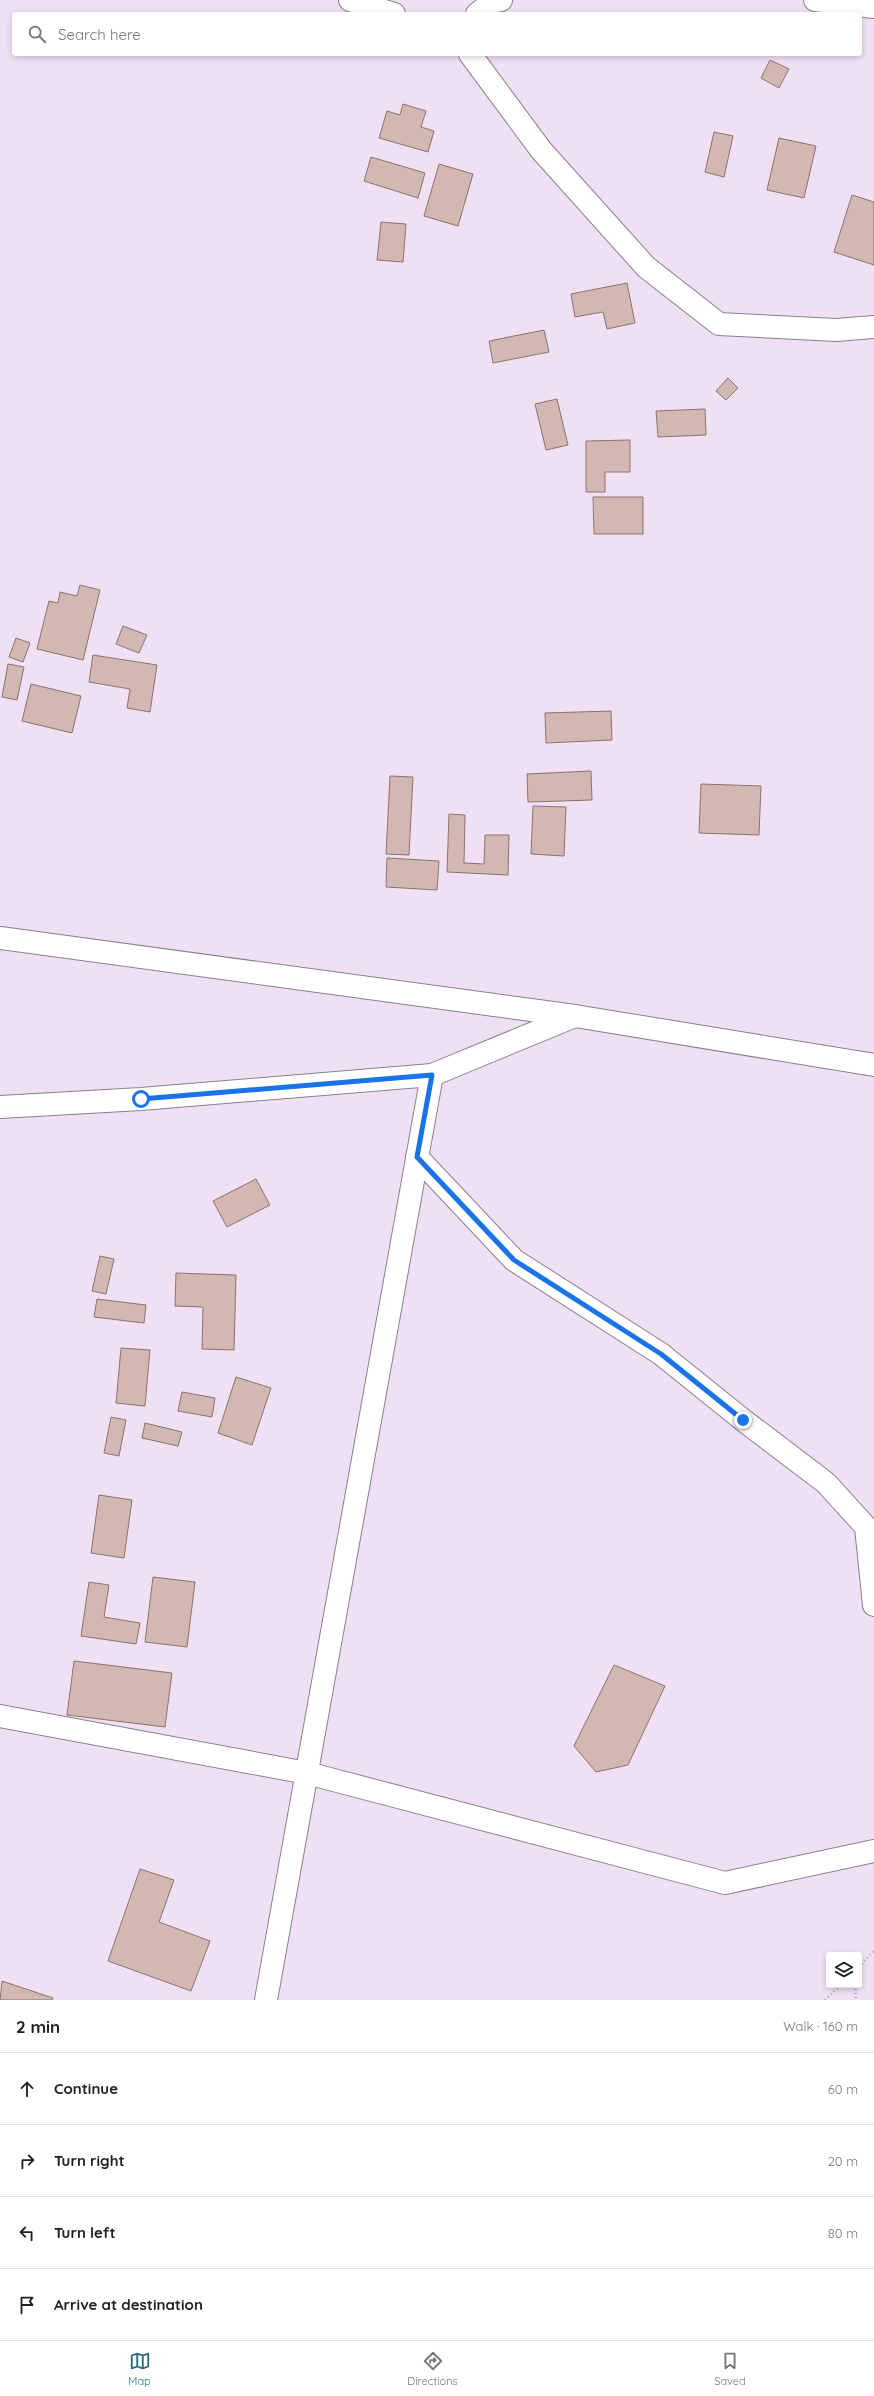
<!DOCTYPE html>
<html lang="en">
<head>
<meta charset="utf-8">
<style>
  :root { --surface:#fff; --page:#f6f6f6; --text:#202124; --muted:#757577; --line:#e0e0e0; --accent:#26697b }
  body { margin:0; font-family:Quicksand,sans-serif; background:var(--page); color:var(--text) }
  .controls { position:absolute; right:12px; bottom:12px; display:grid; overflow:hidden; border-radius:4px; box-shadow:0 2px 6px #0003 }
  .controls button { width:36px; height:36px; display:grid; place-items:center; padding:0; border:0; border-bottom:1px solid var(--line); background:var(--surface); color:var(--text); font:20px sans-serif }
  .stop { position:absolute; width:12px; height:12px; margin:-9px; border:3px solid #1a73e8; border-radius:50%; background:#fff }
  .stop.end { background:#1a73e8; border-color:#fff; box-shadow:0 1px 4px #0008 }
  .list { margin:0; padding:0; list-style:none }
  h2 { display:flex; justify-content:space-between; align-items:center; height:52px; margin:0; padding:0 16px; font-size:17px }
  h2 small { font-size:13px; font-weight:400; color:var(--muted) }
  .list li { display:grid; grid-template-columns:26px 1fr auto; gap:12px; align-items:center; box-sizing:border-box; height:72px; padding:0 16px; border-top:1px solid var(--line) }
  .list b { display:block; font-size:15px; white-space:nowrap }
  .list em { font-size:13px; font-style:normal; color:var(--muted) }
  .icon { flex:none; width:22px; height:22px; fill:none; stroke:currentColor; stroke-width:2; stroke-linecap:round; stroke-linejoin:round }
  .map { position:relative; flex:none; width:874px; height:2000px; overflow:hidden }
  .search { position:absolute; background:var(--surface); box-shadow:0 2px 6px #0003; left:12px; right:12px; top:12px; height:44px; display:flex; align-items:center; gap:10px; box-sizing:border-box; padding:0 14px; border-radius:4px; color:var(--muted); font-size:15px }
  .sheet { height:340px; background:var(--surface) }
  nav { display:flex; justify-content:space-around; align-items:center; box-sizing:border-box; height:56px; border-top:1px solid var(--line); background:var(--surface); font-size:11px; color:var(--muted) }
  nav a { display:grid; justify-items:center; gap:2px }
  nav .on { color:var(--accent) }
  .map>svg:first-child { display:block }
  .building { fill:#d2b7b3; stroke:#8b736f }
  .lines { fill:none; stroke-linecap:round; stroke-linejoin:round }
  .minor-casing { stroke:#8c7e8f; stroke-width:24 }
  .highway-casing { stroke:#8c7e8f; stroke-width:24 }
  .path { stroke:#ab9fad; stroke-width:2.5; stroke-dasharray:1 3; stroke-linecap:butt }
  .minor { stroke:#fff; stroke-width:22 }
  .highway { stroke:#fff; stroke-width:22 }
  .route { stroke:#1a73e8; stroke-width:5 }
</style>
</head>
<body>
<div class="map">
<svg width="874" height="2000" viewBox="0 0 874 2000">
  <rect width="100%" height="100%" fill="#f0e0f3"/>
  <g class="building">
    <path d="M770,60L789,69L779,88L761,78Z"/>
    <path d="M403,104L426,111L421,127L434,131L428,152L379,138L387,111L400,115Z"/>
    <path d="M714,132L733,136L724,177L705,172Z"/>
    <path d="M779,138L816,146L804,198L767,190Z"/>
    <path d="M371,157L425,173L418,198L364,181Z"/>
    <path d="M439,164L473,174L458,226L424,216Z"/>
    <path d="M852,195L874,202V265L834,252Z"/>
    <path d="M381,222L406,224L403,262L377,260Z"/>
    <path d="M627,283L635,323L607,329L603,312L575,317L571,294Z"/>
    <path d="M544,330L549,352L493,363L489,341Z"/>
    <path d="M728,378L738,388L726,400L716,391Z"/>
    <path d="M557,399L568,445L546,450L535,404Z"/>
    <path d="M705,409L706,435L658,437L656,411Z"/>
    <path d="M630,440V472H605V492H586V441Z"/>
    <path d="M593,497H643V534H594Z"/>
    <path d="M80,585L100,590L83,660L37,649L49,601L58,603L60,592L77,596Z"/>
    <path d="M123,626L147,635L139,653L116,644Z"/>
    <path d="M16,638L30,643L23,662L9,657Z"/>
    <path d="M93,655L157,665L150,712L127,708L130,689L89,682Z"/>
    <path d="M8,664L24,667L17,700L2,697Z"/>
    <path d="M31,684L81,696L72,733L22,721Z"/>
    <path d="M611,711L612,740L546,743L545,713Z"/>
    <path d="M591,771L592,800L528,802L527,774Z"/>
    <path d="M390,776L413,777L409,855L386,854Z"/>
    <path d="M701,784L761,786L759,835L699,833Z"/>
    <path d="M533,806L566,807L564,856L531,854Z"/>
    <path d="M449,814L465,815L464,863L484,864L485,835H509L508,875L447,872Z"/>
    <path d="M387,858L439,861L437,890L386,887Z"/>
    <path d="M256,1179L270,1205L227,1227L213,1201Z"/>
    <path d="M100,1256L114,1259L106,1294L92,1291Z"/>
    <path d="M176,1273L236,1275L234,1350L202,1349L203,1307L175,1306Z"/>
    <path d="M97,1299L146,1305L144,1323L94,1317Z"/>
    <path d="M121,1348L150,1350L145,1406L116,1403Z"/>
    <path d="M236,1377L271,1388L252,1445L218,1433Z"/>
    <path d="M182,1392L215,1398L212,1417L178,1411Z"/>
    <path d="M111,1417L126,1420L119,1456L104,1453Z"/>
    <path d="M145,1423L182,1432L178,1446L142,1438Z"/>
    <path d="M99,1495L132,1500L124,1558L91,1553Z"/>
    <path d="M153,1577L195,1582L187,1647L145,1642Z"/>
    <path d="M89,1582L109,1585L104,1617L140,1623L136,1644L81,1636Z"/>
    <path d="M74,1661L172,1673L165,1727L67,1715Z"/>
    <path d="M614,1665L665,1686L628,1765L596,1772L574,1746Z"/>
    <path d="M140,1869L174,1880L159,1922L210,1941L191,1991L108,1961Z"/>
    <path d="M2,1981L53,1998L52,2000H0Z"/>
  </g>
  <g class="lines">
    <g class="minor-casing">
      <g id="minor">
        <path d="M350,0L394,14"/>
        <path d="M815,0L874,7"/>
        <path d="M477,14L494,1L501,0"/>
        <path d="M470,54L541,150L646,267L719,324L836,330L874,327"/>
        <path d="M0,1107L141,1099L432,1075L575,1016"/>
        <path d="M417,1157L514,1260L661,1354L743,1420L826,1483L866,1527L874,1605"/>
        <path d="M0,1716L307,1773L725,1883L874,1851"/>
        <path d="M266,2000L432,1075"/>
      </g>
    </g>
    <g class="highway-casing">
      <path id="highway" d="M0,938L575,1016L874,1065"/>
    </g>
    <g class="path">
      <path d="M859,1967L874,1950"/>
      <path d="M855,1985L856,2000"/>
      <path d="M825,2000L841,1985"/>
    </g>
    <use href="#minor" class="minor"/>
    <use href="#highway" class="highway"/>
  </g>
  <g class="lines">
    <path class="route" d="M141,1099L432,1075L417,1157L514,1260L661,1354L743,1420"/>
  </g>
</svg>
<div class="controls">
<button><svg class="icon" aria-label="layers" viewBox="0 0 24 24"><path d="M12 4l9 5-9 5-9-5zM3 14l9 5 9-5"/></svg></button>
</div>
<div class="stop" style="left:141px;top:1099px"></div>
<div class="stop end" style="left:743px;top:1420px"></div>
<div class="search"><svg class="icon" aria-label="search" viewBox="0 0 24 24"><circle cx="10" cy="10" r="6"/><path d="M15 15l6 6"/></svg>Search here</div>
</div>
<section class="sheet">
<h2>2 min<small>Walk · 160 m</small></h2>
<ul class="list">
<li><svg class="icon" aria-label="ahead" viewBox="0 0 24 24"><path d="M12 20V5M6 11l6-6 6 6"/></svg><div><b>Continue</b></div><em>60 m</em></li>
<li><svg class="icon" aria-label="right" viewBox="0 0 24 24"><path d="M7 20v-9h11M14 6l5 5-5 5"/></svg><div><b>Turn right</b></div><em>20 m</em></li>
<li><svg class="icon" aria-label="left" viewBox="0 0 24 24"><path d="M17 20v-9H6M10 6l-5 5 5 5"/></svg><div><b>Turn left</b></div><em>80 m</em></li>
<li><svg class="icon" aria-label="arrive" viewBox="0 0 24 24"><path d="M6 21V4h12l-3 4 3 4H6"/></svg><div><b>Arrive at destination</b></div></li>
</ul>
</section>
<nav>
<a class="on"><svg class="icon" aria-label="map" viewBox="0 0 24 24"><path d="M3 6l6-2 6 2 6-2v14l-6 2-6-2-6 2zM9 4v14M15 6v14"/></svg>Map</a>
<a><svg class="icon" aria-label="directions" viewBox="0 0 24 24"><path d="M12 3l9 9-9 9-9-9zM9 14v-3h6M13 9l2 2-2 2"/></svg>Directions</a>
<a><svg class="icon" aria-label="saved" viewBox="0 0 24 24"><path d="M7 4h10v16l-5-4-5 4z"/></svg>Saved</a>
</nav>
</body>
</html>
